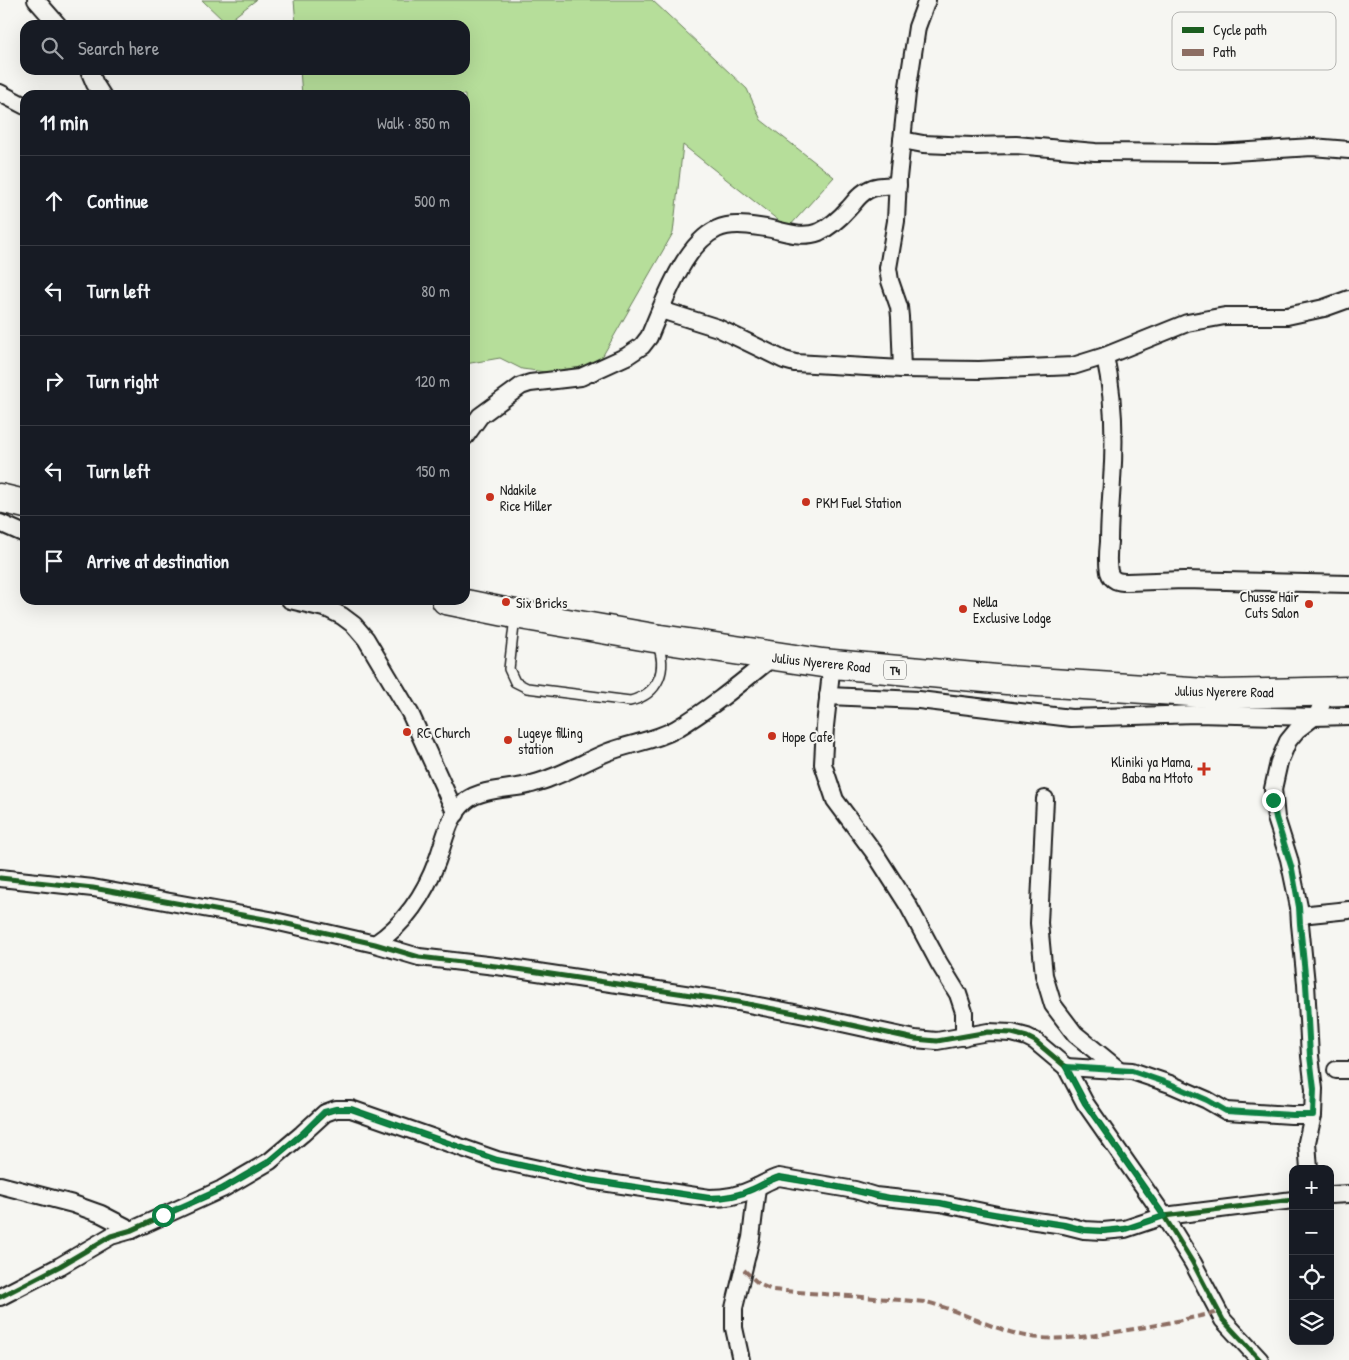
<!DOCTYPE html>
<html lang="en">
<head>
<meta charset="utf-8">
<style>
  :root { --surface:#171b24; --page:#20242c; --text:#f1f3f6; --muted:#9ea1a6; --line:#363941 }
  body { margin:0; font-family:"Patrick Hand",sans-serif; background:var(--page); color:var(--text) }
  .controls { position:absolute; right:15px; bottom:15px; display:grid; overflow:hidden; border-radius:10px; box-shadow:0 5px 20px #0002 }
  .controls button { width:45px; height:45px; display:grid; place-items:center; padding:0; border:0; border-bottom:1px solid var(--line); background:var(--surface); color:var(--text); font:25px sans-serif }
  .stop { position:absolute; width:15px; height:15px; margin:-11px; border:4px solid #0b8043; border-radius:50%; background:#fff }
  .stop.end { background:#0b8043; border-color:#fff; box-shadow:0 1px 5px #0008 }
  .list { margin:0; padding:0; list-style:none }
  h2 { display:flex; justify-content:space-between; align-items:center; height:65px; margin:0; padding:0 20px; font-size:21px }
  h2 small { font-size:16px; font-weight:400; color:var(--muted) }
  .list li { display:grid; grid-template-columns:32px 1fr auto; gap:15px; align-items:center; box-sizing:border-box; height:90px; padding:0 20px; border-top:1px solid var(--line) }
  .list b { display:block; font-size:19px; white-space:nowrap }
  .list em { font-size:16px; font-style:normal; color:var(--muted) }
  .icon { flex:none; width:28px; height:28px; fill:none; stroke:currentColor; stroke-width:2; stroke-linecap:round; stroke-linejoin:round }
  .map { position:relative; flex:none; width:1349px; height:1360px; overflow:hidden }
  .search { position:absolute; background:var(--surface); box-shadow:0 5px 20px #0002; left:20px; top:20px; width:450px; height:55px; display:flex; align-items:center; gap:12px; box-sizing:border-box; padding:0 18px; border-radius:15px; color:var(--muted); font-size:19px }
  .panel { position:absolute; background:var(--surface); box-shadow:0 5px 20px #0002; left:20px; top:90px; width:450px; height:515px; border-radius:15px }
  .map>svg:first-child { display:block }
  .green { fill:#b6de9a; stroke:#697d5b }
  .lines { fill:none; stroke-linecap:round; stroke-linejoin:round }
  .service-casing { stroke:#1c1c1c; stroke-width:12 }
  .minor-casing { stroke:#1c1c1c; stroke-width:20 }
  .trunk-casing { stroke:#1c1c1c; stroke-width:31 }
  .service { stroke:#f6f6f2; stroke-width:9 }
  .minor { stroke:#f6f6f2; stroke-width:16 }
  .trunk { stroke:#f6f6f2; stroke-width:28 }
  .quiet { stroke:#8d6e63; stroke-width:4; stroke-dasharray:8 4; stroke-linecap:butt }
  .cycleway-casing { stroke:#f6f6f2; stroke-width:8 }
  .cycleway { stroke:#1b5e20; stroke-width:5 }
  .route { stroke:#0b8043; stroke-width:6 }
  .poi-dot { fill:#c8321e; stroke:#f6f6f2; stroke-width:2 }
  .labels { text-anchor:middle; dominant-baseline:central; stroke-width:4; stroke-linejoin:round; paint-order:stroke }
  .shield { fill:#f6f6f2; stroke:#5d5d5c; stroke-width:1 }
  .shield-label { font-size:12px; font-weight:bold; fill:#1c1c1c }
  .poi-label { font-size:14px; fill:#1c1c1c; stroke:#f6f6f2; text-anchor:start }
  .street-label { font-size:14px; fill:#1c1c1c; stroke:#f6f6f2 }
  .key { fill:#f6f6f2; stroke:#b5b5b2; stroke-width:1 }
  .key-label { font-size:14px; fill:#1c1c1c }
</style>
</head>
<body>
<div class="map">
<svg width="1349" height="1360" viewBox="0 0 1349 1360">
  <rect width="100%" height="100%" fill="#f6f6f2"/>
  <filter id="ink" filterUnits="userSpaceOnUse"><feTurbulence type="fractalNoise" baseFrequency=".02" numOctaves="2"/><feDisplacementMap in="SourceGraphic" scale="10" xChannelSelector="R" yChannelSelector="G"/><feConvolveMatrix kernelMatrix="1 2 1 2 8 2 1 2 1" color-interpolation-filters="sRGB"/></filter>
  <g filter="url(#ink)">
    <g class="green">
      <path d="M202,0H256L226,23Z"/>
      <path d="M294,0H652L747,89L761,120L834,177L788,228L683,145L673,233L602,357L569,375L522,369L500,358L465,364V95H302L300,70H465V25H296Z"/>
    </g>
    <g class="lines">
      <g class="service-casing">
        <path id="service" d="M515,617L509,669L515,682L527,688L630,701C659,694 668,669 657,643"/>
      </g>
      <g class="minor-casing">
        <g id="minor">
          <path d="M36,0L58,25"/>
          <path d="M89,70L95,84L102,95"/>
          <path d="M0,93L25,106"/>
          <path d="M902,140L923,144L972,146L1016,145L1095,152L1218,153L1312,147L1349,150"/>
          <path d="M661,310L718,328L784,360L795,363L902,369L979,370L1073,366L1105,356L1187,323L1225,316H1287L1324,308L1349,299"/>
          <path d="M1105,356C1114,397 1115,439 1112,481C1111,501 1109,521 1109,542C1108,551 1107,562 1109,572C1112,581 1118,582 1127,582L1184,580L1349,584"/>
          <path d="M902,369L900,317L899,307L890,281L888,268L896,221L898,178L907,93L917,27L927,0"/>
          <path d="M465,437L480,416L521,386L530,383L581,377L627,356L642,346L649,337C663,304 684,244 717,229C732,222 751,226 766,228C784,231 800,239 819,232C830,227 841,217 849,208C855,202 859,194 868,190C876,185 888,186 898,185"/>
          <path d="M0,523L25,534"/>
          <path d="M290,600L328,609L342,616L354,625L366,639L410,713L456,814"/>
          <path d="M832,663L825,726L823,764L835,800L876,855L908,905L939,963L958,994L964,1012V1037"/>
          <path d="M828,696L919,700L1071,718L1196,714L1314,717L1349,716"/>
          <path d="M1045,799L1039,923L1044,975L1053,1005L1075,1034L1119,1070"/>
          <path d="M0,878L93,888L270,920L375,944L419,957L504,967L738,1002L810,1016L915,1039L937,1041L988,1032L1012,1033L1027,1037L1035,1041L1066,1067L1085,1103L1164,1216L1193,1263L1223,1320L1260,1360"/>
          <path d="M1300,915L1349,910"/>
          <path d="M375,944C404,925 425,894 437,861C445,840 448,816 466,801C480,789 511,789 528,785C535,783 543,781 550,778C570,771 588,760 608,752C631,743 655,741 676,729C711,708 742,682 773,657"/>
          <path d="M1066,1067L1132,1071L1170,1084L1207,1100L1226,1111L1291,1115H1313"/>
          <path d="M1336,1070H1349"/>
          <path d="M1309,1169L1307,1142L1313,1115L1314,1089L1310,1056L1306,984L1300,924L1299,907L1289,859L1276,818L1273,789L1279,762L1288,741L1297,730L1314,717L1318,713L1327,691"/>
          <path d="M0,1185L73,1204L101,1214L132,1230"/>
          <path d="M1330,1195L1349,1194"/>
          <path d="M0,1297L60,1266L111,1236L132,1230L222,1189L270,1161L302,1134L325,1113L336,1109H351L497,1160L589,1180L709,1198C724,1198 739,1196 753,1189C762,1185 769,1180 779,1177L855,1190L875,1196L940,1203L1007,1217L1064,1225L1084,1230L1103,1231L1125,1229L1164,1216L1293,1200"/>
          <path d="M741,1360L734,1328V1308L751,1238L757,1187"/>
        </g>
      </g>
      <g class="trunk-casing">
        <g id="trunk">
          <path d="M0,498L25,504"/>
          <path d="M446,600L515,614L654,638L822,663L1007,680L1221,694L1349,691"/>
        </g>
      </g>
      <use href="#service" class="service"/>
      <use href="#minor" class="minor"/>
      <use href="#trunk" class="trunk"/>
      <path class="quiet" d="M744,1270L759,1284L772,1290L926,1302C962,1311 995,1331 1031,1337C1061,1341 1092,1336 1122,1331C1154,1326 1187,1319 1219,1312"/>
      <g class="cycleway-casing">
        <g id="cycleway">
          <path d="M0,878L93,888L270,920L375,944L419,957L504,967L738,1002L810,1016L915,1039L937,1041L988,1032L1012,1033L1027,1037L1035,1041L1066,1067L1085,1103L1164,1216L1193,1263L1223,1320L1260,1360"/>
          <path d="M0,1297L60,1266L111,1236L132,1230L222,1189L270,1161L302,1134L325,1113L336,1109H351L497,1160L589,1180L709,1198C724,1198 739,1196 753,1189C762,1185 769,1180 779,1177L855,1190L875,1196L940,1203L1007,1217L1064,1225L1084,1230L1103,1231L1125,1229L1164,1216L1293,1200"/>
        </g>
      </g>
      <use href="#cycleway" class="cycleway"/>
    </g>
  </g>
  <g class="lines" filter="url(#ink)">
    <path class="route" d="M163,1215L222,1189L270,1161L302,1134L324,1112L336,1109H351L497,1160L588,1180L709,1198C724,1198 739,1196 753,1189C762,1185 769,1180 779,1177L828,1185L889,1198L940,1203L981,1212L1064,1225L1084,1230L1103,1231L1125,1229L1164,1216L1085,1103L1066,1067L1132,1071L1170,1084L1207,1100L1226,1111L1292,1115H1313L1314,1089L1310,1056L1306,984L1300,924L1299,907L1292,869L1276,818L1273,800"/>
  </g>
  <g class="poi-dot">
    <circle cx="490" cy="497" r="5"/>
    <circle cx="806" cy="502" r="5"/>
    <circle cx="506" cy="602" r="5"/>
    <circle cx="1309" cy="604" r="5"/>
    <circle cx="963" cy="609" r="5"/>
    <circle cx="407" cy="732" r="5"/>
    <circle cx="772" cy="736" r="5"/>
    <circle cx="508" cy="740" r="5"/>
    <path d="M1201.5 761.5h5v5h5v5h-5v5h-5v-5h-5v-5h5z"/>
  </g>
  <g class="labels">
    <rect class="shield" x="884" y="660.5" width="22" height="19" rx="4"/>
    <g class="shield-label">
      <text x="895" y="670">T4</text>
    </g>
    <g class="poi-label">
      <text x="500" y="489">Ndakile<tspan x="500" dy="16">Rice Miller</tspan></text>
      <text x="816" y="502">PKM Fuel Station</text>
      <text x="1299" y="596" text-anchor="end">Chusse Hair<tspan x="1299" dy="16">Cuts Salon</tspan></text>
      <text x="973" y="601">Nella<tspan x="973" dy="16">Exclusive Lodge</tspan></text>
      <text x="516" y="602">Six Bricks</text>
      <text x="417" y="732">RC Church</text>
      <text x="518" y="732">Lugeye filling<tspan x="518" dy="16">station</tspan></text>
      <text x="782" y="736">Hope Cafe</text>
      <text x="1193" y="761" text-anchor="end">Kliniki ya Mama,<tspan x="1193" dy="16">Baba na Mtoto</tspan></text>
    </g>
    <g class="street-label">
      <text transform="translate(821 662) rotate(6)">Julius Nyerere Road</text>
      <text transform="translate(1224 691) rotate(1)">Julius Nyerere Road</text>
    </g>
  </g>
  <rect x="1172" y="12" width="164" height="58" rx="8" class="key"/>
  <rect x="1182" y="27" width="22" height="6" fill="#1b5e20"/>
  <rect x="1182" y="49" width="22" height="7" fill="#8d6e63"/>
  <g class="key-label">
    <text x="1213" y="35">Cycle path</text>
    <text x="1213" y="57">Path</text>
  </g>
</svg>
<div class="controls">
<button>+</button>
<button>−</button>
<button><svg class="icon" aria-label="locate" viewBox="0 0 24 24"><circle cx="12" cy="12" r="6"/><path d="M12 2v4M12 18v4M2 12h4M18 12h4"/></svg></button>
<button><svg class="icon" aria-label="layers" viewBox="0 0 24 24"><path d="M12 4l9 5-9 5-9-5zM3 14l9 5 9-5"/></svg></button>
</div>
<div class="stop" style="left:163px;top:1215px"></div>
<div class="stop end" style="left:1273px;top:800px"></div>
<div class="search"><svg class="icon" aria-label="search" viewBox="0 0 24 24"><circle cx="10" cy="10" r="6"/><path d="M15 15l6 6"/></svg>Search here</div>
<section class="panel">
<h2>11 min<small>Walk · 850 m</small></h2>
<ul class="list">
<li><svg class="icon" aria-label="ahead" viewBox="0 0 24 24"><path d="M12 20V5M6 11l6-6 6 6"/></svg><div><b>Continue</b></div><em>500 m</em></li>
<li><svg class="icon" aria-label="left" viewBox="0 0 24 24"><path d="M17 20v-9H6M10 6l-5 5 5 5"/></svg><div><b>Turn left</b></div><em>80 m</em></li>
<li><svg class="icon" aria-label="right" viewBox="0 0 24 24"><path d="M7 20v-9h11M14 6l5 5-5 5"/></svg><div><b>Turn right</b></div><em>120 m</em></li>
<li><svg class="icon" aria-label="left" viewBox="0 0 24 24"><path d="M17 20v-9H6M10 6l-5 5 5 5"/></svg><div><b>Turn left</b></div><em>150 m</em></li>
<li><svg class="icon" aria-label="arrive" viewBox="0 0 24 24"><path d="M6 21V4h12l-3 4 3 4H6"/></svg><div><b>Arrive at destination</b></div></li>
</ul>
</section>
</div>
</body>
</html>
